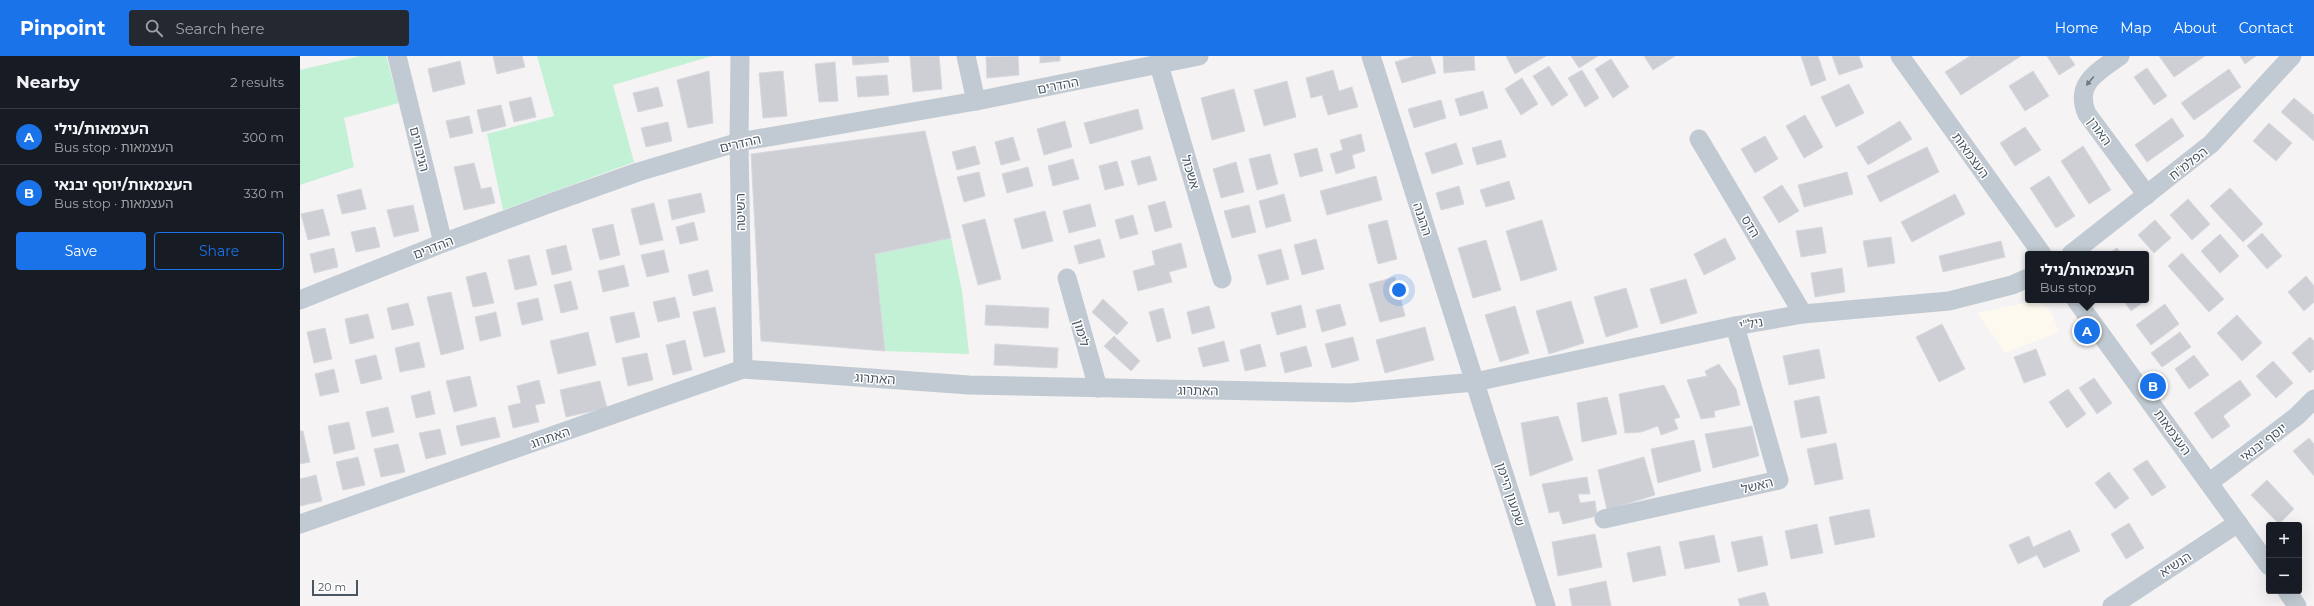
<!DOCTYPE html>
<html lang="en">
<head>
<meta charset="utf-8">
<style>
  :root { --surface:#171b24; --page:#242831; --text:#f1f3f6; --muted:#9ea1a6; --line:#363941; --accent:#1a73e8 }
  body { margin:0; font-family:Montserrat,"Noto Sans Hebrew",sans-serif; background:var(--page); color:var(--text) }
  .controls { position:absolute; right:12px; bottom:12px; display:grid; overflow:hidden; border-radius:4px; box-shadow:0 4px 16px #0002 }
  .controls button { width:36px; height:36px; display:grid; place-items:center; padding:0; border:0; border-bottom:1px solid var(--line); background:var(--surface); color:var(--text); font:20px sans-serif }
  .scale { position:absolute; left:12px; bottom:10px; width:46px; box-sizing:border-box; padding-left:4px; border:2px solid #4a5661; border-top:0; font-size:11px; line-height:14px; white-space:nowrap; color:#4a5661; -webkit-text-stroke:3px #fff; paint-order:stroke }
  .you { position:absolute; left:1099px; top:234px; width:14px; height:14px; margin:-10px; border:3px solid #fff; border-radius:50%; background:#1a73e8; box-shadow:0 0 0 6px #1a73e833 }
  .badge { display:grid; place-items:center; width:26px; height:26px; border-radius:50%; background:var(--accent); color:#fff; font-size:13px; font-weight:700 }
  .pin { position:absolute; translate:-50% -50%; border:2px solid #fff; box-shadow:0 1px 4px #0006 }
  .popup { position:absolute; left:1725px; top:195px; width:124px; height:52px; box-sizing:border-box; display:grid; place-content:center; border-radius:4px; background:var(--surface); filter:drop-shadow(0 1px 3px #0005); font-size:13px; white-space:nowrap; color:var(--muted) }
  .popup b { font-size:15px; color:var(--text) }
  .popup::after { content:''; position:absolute; left:50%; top:100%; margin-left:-8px; border:8px solid transparent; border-top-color:var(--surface) }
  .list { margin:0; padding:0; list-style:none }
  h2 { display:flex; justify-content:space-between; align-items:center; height:52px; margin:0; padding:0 16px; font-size:17px }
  h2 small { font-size:13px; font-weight:400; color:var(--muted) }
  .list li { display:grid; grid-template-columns:26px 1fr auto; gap:12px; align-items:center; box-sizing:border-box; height:56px; padding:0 16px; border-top:1px solid var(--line) }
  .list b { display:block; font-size:15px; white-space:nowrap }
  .list p { margin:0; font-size:13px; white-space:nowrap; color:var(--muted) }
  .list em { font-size:13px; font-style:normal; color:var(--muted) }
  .actions { display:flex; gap:8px; padding:12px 16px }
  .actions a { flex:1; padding:9px 0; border:1px solid var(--accent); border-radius:4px; text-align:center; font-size:14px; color:var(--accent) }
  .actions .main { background:var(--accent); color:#fff }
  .icon { flex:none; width:22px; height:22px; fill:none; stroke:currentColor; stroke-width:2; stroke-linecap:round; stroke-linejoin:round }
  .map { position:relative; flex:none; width:2014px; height:550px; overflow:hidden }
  header { display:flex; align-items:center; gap:24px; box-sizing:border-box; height:56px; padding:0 20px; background:var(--accent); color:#fff }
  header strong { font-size:19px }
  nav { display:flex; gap:22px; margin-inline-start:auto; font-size:14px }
  .search { width:280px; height:36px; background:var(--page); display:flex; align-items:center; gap:10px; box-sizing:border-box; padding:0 14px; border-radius:4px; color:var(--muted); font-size:15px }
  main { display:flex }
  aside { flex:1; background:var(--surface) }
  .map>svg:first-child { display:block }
  .commercial { fill:#fdf9ef }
  .green { fill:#c3f1d5 }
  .building { fill:#cdcfd5; stroke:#d7d9de }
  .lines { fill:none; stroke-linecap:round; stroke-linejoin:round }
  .minor { stroke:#c1cad2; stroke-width:19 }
  .oneway { fill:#6e7983 }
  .labels { text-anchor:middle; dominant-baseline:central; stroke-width:3; stroke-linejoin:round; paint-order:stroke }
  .street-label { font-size:13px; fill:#4a5661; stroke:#fff }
</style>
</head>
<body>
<header>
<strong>Pinpoint</strong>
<div class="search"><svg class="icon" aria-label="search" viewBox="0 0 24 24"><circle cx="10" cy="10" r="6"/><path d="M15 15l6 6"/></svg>Search here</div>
<nav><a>Home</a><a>Map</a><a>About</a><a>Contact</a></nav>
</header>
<main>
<aside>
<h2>Nearby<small>2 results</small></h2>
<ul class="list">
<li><span class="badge">A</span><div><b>העצמאות/נילי</b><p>Bus stop · העצמאות</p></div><em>300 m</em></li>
<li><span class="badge">B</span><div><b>העצמאות/יוסף יבנאי</b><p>Bus stop · העצמאות</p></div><em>330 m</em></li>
</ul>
<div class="actions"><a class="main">Save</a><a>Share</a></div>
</aside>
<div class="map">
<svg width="2014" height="550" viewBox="0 0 2014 550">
  <rect width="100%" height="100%" fill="#f5f3f3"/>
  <path class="commercial" d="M1739,244L1751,256L1759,276L1705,297L1677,257Z"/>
  <g class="green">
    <path d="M60,0H86L99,47L44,62L54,111L0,129V14Z"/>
    <path d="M237,0H412L313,29L334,106L203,154L187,78L254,60Z"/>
    <path d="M651,182L662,235L669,298L585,295L575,198Z"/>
  </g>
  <g class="building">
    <path d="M193,0H222L225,11L197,18Z"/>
    <path d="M552,0H588L589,6L553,9Z"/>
    <path d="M610,0H639L642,33L613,36Z"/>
    <path d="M718,0L719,19L687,22L686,1Z"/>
    <path d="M740,0H760V5L740,7Z"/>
    <path d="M1115,0H1130L1136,17L1102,27L1095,6Z"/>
    <path d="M1143,0H1174L1175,14L1144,17Z"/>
    <path d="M1206,0H1246L1215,18Z"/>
    <path d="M1271,0H1298L1279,12Z"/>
    <path d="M1344,0H1375L1353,14Z"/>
    <path d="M1501,0H1518L1526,24L1511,30Z"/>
    <path d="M1532,0H1559L1563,11L1539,19Z"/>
    <path d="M1670,0H1721L1661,39L1645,16Z"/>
    <path d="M1747,0H1769L1775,9L1759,19Z"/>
    <path d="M1859,0H1905L1874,21Z"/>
    <path d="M1940,0H1956L1945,8Z"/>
    <path d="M1311,3L1329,31L1313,42L1295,13Z"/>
    <path d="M160,5L165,28L133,36L128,13Z"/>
    <path d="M535,6L538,45L519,46L515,8Z"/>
    <path d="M1249,10L1268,39L1252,50L1233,20Z"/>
    <path d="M1847,12L1867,40L1854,49L1834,21Z"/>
    <path d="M1929,13L1941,31L1894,64L1881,47Z"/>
    <path d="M1033,14L1039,35L1052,31L1058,51L1028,59L1022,39L1011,42L1006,22Z"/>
    <path d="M1282,14L1299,42L1285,51L1268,22Z"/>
    <path d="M409,15L413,67L388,72L377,24Z"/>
    <path d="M483,15L487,60L463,62L459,17Z"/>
    <path d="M1733,15L1749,40L1725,55L1709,30Z"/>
    <path d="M587,19L589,39L558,41L556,21Z"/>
    <path d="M1222,22L1238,48L1221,59L1205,33Z"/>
    <path d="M987,25L996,61L964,70L954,34Z"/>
    <path d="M1549,28L1564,57L1536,71L1521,41Z"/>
    <path d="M358,31L363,50L338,56L333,37Z"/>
    <path d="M934,33L945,75L912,84L901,42Z"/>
    <path d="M1183,35L1188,52L1160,60L1155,43Z"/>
    <path d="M231,41L236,61L214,66L209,46Z"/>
    <path d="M1994,42L2014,59V85L1981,56Z"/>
    <path d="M1141,44L1146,62L1114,72L1108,53Z"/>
    <path d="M201,49L206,70L182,76L177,54Z"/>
    <path d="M838,53L843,73L790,88L784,67Z"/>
    <path d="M1505,59L1523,91L1504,102L1486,70Z"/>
    <path d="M169,60L173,77L150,82L146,65Z"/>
    <path d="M1872,62L1884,80L1847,106L1835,89Z"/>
    <path d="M765,65L772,91L744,99L737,73Z"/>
    <path d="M1600,65L1612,83L1568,109L1557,91Z"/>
    <path d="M368,66L372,85L346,91L341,72Z"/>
    <path d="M1969,67L1992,87L1976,105L1953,85Z"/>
    <path d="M1725,71L1741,94L1715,110L1700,87Z"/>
    <path d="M625,75L651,182L575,198L585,295L461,285L451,98Z"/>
    <path d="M1061,78L1065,95L1052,99L1055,112L1036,118L1030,98L1043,94L1040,84Z"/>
    <path d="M1465,80L1478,103L1455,117L1441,93Z"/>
    <path d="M713,81L720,104L701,109L695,86Z"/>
    <path d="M1201,84L1206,101L1177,109L1172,92Z"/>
    <path d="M1156,87L1163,108L1132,118L1125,97Z"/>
    <path d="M675,90L680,108L657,114L652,96Z"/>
    <path d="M1783,90L1811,134L1789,148L1761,105Z"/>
    <path d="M1627,91L1639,116L1580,146L1567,120Z"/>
    <path d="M1017,92L1023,115L1000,121L994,98Z"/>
    <path d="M970,98L978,128L957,134L949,103Z"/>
    <path d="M850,100L857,124L838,129L831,105Z"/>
    <path d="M773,103L779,123L753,130L748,110Z"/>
    <path d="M817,105L824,129L805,134L799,110Z"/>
    <path d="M936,106L944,136L921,142L913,113Z"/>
    <path d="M174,107L181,133L191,131L195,147L164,154L154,111Z"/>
    <path d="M728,111L733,130L707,137L702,118Z"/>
    <path d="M679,116L685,140L664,146L657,121Z"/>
    <path d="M1547,116L1553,138L1504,151L1498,129Z"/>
    <path d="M1076,120L1082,144L1027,159L1020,135Z"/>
    <path d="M1749,120L1775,160L1756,172L1730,132Z"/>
    <path d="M1209,125L1215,143L1186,151L1180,134Z"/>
    <path d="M1482,129L1499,155L1479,167L1463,141Z"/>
    <path d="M1159,130L1164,148L1141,154L1136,137Z"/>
    <path d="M1930,132L1963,168L1943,186L1910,150Z"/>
    <path d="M61,133L66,153L42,158L37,139Z"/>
    <path d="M401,137L405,156L372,164L368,144Z"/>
    <path d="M984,138L991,165L966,172L959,145Z"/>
    <path d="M1655,138L1665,158L1612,186L1601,166Z"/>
    <path d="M1888,143L1910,168L1892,184L1870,159Z"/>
    <path d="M865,145L872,171L855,176L848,150Z"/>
    <path d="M354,147L363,184L340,189L331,153Z"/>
    <path d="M790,148L796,170L769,177L763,155Z"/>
    <path d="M113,149L119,175L94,181L87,154Z"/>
    <path d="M949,149L956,176L932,182L924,155Z"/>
    <path d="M23,153L30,179L8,184L1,158Z"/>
    <path d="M745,155L753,185L722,193L714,163Z"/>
    <path d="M833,159L838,178L820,183L815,164Z"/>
    <path d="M685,163L701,223L678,229L662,169Z"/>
    <path d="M1087,164L1097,203L1078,208L1068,169Z"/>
    <path d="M1242,164L1257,214L1221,225L1206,175Z"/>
    <path d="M1855,164L1871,182L1854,197L1838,179Z"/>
    <path d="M394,166L398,184L380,188L376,171Z"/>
    <path d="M313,168L320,199L300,204L292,173Z"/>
    <path d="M75,171L80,191L56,196L51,176Z"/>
    <path d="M1522,171L1526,197L1501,201L1496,175Z"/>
    <path d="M1962,177L1982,200L1967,213L1947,190Z"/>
    <path d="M1920,178L1939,200L1920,217L1901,195Z"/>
    <path d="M1591,181L1595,207L1568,211L1563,185Z"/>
    <path d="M1425,182L1436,203L1404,219L1394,198Z"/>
    <path d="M800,183L805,201L779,208L774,190Z"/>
    <path d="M1016,183L1024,213L1002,219L994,189Z"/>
    <path d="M1186,184L1201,234L1173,242L1158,192Z"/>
    <path d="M1701,185L1705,201L1643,216L1639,200Z"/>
    <path d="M881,187L887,211L869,216L872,226L838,235L833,215L855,209L852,195Z"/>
    <path d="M266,189L272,214L252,219L246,194Z"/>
    <path d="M34,192L38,211L14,217L10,198Z"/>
    <path d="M1817,192L1822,198H1808Z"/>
    <path d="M981,193L989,223L967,229L958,199Z"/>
    <path d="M364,194L369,216L347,221L341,199Z"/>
    <path d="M1882,197L1924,243L1909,256L1868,210Z"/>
    <path d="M229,199L237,229L215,234L208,204Z"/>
    <path d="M324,209L329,230L303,236L298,215Z"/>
    <path d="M1542,212L1545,236L1515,241L1511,217Z"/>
    <path d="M408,214L413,235L393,240L388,219Z"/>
    <path d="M186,216L194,247L173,251L166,221Z"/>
    <path d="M2006,220L2014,230V246L2004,255L1988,236Z"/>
    <path d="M1095,221L1105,260L1080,266L1069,228Z"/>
    <path d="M1386,223L1397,257L1361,268L1350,233Z"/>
    <path d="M271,225L278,253L261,257L254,229Z"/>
    <path d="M1326,232L1338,271L1306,281L1294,241Z"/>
    <path d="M151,236L164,293L141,299L127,241Z"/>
    <path d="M375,241L380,261L358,266L353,246Z"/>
    <path d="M238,242L243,264L222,269L217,247Z"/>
    <path d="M803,243L828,267L817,279L792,256Z"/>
    <path d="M1823,244H1846L1831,255Z"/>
    <path d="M1271,245L1284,287L1249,298L1236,255Z"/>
    <path d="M108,247L114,269L92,274L87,252Z"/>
    <path d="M1040,248L1046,269L1022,276L1016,254Z"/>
    <path d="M1865,248L1879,268L1851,289L1836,269Z"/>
    <path d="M686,249L749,252L748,272L685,269Z"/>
    <path d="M1001,249L1006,271L977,279L971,257Z"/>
    <path d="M909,250L915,272L892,278L887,256Z"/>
    <path d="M1215,250L1229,297L1200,306L1185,259Z"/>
    <path d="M415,251L425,296L404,301L393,256Z"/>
    <path d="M863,252L871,282L857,286L849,256Z"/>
    <path d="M196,256L201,280L180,285L175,261Z"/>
    <path d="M334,256L340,281L316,287L310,261Z"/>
    <path d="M68,258L74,282L50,288L45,263Z"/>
    <path d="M1937,259L1962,287L1942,305L1917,277Z"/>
    <path d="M1642,268L1665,313L1639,326L1616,281Z"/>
    <path d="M1125,271L1134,304L1085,317L1076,284Z"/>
    <path d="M25,272L32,303L14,307L7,276Z"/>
    <path d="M288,276L296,309L258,318L250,285Z"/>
    <path d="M1880,276L1891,291L1862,311L1851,297Z"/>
    <path d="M814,280L840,305L831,315L804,290Z"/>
    <path d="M1053,281L1059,304L1032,312L1025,288Z"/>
    <path d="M2010,281L2014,285V313L2010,317L1992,297Z"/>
    <path d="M385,284L392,314L373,319L366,289Z"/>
    <path d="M924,285L929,305L903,311L898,292Z"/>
    <path d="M119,286L125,311L100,316L95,292Z"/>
    <path d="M695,288L758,292L757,312L694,309Z"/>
    <path d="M960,288L966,310L945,315L940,294Z"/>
    <path d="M1006,290L1012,310L985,317L980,297Z"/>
    <path d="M1519,293L1525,322L1489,329L1483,300Z"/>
    <path d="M1736,293L1746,319L1724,327L1714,301Z"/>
    <path d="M347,297L353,324L328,330L322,302Z"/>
    <path d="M76,299L82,323L61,328L55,304Z"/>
    <path d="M1894,299L1909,319L1889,333L1875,313Z"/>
    <path d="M1973,305L1993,327L1976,342L1956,320Z"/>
    <path d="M1419,308L1436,333L1440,349L1414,355L1415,361L1401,363L1387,324L1407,320L1405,315Z"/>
    <path d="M34,313L39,336L20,340L15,318Z"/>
    <path d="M170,320L177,350L154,356L146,325Z"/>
    <path d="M1794,322L1812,347L1797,358L1779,332Z"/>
    <path d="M239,324L245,347L235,349L239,366L213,372L208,350L221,347L217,330Z"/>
    <path d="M1940,324L1951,339L1923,360L1930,370L1912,383L1894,357Z"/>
    <path d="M300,325L307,352L266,361L260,334Z"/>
    <path d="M1364,329L1380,361L1374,363L1378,373L1361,379L1358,370L1341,376L1325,377L1319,338Z"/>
    <path d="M1768,333L1786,358L1767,372L1749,346Z"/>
    <path d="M130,335L135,358L116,362L111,340Z"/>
    <path d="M1519,340L1527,377L1501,382L1494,345Z"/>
    <path d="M1307,341L1317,378L1282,386L1277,347Z"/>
    <path d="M88,351L94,376L72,381L66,356Z"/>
    <path d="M1258,360L1273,404L1230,420L1221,367Z"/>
    <path d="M195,361L200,381L161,390L156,370Z"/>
    <path d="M49,366L55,393L34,398L28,370Z"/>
    <path d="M1452,370L1459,400L1413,412L1405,378Z"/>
    <path d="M140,373L146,398L126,403L119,377Z"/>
    <path d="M0,375H3L10,406L0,408Z"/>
    <path d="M2009,382L2014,388V420L1993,395Z"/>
    <path d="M1394,384L1401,415L1358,427L1351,393Z"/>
    <path d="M1536,387L1543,423L1515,429L1507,393Z"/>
    <path d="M98,388L105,416L81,421L74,393Z"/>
    <path d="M58,401L65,429L43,434L36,406Z"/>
    <path d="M1344,401L1355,439L1307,454L1298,414Z"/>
    <path d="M1847,404L1866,431L1852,440L1833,413Z"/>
    <path d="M1809,416L1829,442L1815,453L1795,427Z"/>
    <path d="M16,419L22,445L0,450V423Z"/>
    <path d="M1287,421L1290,438H1278L1280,447L1295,445L1297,460L1263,468L1259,455L1249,457L1242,428Z"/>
    <path d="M1967,424L1994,453L1979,468L1951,439Z"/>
    <path d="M1569,453L1575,481L1535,489L1529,461Z"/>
    <path d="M1829,467L1844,492L1826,503L1811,478Z"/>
    <path d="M1517,468L1523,497L1491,503L1485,475Z"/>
    <path d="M1770,474L1780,495L1744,512L1737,499L1718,508L1709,489L1729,480L1733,491Z"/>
    <path d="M1295,478L1302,511L1258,520L1252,486Z"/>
    <path d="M1414,479L1420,506L1385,513L1379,486Z"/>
    <path d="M1462,480L1468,509L1438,516L1431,486Z"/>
    <path d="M1360,490L1366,519L1333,526L1327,497Z"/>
    <path d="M1306,525L1311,550H1272L1269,533Z"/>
    <path d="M1465,536L1469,550H1440L1438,543Z"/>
  </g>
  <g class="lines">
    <g class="minor">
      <path d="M97,0L143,187"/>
      <path d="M440,0L439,86L443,313"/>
      <path d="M666,0L676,45"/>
      <path d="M1071,0L1246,550"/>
      <path d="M1600,0L1742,198"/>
      <path d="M1820,0C1797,16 1774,28 1787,58L1847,139"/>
      <path d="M859,9L922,223"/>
      <path d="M1399,83L1503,258"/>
      <path d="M1771,198L1911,88L1992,0"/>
      <path d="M767,222L798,332"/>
      <path d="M0,244L143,187L248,148L338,116L439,86L676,45L899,0"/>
      <path d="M1776,244L1969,510"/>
      <path d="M1910,426L1997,360L2014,343"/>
      <path d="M1304,463L1479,424L1435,270"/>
      <path d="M0,468L443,313L669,329L1051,337L1175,326L1435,270L1503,258L1649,245L1712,229L1728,222"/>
      <path d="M1987,535L1997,550"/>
      <path d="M1812,550L1938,467"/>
    </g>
  </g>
  <defs><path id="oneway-solid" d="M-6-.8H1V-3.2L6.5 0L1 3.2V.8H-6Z"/></defs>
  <use class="oneway" href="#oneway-solid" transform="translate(1790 25) rotate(130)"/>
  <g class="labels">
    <g class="street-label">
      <text transform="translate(758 29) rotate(-11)">ההדרים</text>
      <text transform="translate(1800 75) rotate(54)">האורן</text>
      <text transform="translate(440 87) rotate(-13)">ההדרים</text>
      <text transform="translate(120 93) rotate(76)">הגיבורים</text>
      <text transform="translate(1671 99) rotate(54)">העצמאות</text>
      <text transform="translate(1888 107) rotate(-38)">הפלמ"ח</text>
      <text transform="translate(891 116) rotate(73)">אשכול</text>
      <text transform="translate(440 156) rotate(-91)">השיטה</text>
      <text transform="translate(1123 163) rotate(72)">ההגנה</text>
      <text transform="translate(1451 170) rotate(59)">הדס</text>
      <text transform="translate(133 191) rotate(-21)">ההדרים</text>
      <text transform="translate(1451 267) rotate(-10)">ניל"י</text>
      <text transform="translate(782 277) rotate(74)">לימון</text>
      <text transform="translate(575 322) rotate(4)">האתרוג</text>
      <text transform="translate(898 334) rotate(1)">האתרוג</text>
      <text transform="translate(1873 376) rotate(54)">העצמאות</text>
      <text transform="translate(250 381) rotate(-19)">האתרוג</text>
      <text transform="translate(1963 386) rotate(-37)">יוסף יבנאי</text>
      <text transform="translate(1457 429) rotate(-14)">האשל</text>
      <text transform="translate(1211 438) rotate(72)">שמעון היימן</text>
      <text transform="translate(1875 508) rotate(-33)">הנשיא</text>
    </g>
  </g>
</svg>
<div class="controls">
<button>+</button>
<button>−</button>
</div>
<div class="scale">20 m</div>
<div class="you"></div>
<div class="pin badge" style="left:1787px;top:275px">A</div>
<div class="popup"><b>העצמאות/נילי</b>Bus stop</div>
<div class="pin badge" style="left:1853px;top:330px">B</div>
</div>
</main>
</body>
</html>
